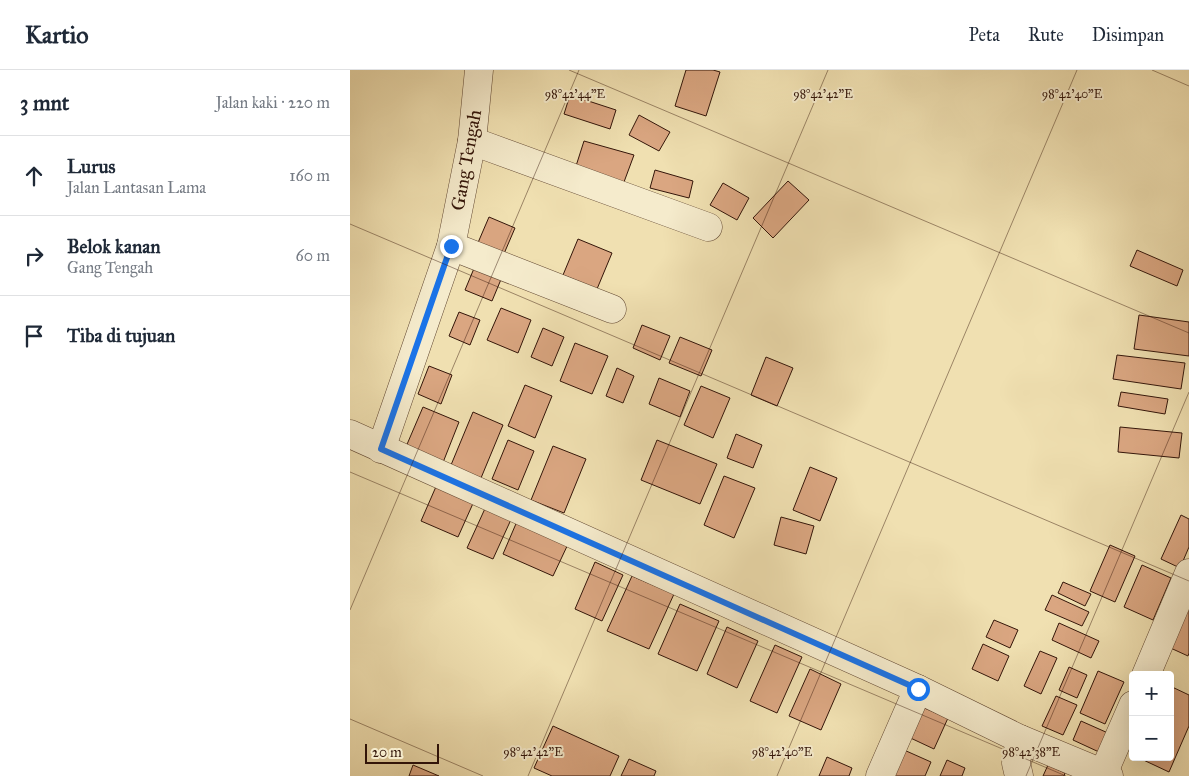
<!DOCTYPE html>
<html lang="id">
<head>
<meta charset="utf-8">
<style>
  :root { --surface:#fff; --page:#f6f6f7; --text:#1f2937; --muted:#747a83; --line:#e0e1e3 }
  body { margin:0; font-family:"IM FELL Great Primer",serif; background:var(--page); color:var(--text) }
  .controls { position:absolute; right:15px; bottom:15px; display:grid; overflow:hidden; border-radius:5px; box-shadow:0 5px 20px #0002 }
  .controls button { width:45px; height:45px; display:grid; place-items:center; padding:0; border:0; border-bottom:1px solid var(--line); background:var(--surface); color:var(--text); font:25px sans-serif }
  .scale { position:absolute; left:15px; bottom:12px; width:74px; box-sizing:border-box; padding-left:5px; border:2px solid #331509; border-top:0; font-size:14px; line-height:18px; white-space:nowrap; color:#331509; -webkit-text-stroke:4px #f5ebcc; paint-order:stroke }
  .stop { position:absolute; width:15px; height:15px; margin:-11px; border:4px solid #1a73e8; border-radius:50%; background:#fff }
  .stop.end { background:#1a73e8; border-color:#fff; box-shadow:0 1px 5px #0008 }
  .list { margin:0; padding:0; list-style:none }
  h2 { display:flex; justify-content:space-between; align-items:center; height:65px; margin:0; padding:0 20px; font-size:21px }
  h2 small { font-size:16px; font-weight:400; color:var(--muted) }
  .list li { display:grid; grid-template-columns:32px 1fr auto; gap:15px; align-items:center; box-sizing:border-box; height:80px; padding:0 20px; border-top:1px solid var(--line) }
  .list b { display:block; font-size:19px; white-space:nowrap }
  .list p { margin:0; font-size:16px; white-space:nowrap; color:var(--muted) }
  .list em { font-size:16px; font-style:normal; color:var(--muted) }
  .icon { flex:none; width:28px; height:28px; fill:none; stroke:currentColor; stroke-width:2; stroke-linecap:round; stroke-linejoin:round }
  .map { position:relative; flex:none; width:839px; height:706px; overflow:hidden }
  header { display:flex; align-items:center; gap:30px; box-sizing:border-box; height:70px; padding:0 25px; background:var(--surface); border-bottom:1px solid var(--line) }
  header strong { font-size:24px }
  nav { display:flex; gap:28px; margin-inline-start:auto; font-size:18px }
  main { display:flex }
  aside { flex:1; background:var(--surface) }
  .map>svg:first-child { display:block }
  .building { fill:#daa681; stroke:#331509 }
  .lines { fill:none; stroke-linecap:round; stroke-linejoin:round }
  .minor-casing { stroke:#624833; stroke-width:29 }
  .minor { stroke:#f5ebcc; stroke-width:28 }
  .route { stroke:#1a73e8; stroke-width:6 }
  .ticks { fill:none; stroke:#331509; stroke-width:1; stroke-opacity:0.45 }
  .labels { text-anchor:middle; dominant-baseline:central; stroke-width:4; stroke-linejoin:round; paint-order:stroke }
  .street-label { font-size:19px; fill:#331509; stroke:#f5ebcc }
  .ticks-label { font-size:12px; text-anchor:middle; fill:#331509; stroke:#f5ebcc; stroke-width:4; stroke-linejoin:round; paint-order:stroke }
</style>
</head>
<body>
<header>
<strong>Kartio</strong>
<nav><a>Peta</a><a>Rute</a><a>Disimpan</a></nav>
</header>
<main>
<aside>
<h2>3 mnt<small>Jalan kaki · 220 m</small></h2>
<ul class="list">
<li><svg class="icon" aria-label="ahead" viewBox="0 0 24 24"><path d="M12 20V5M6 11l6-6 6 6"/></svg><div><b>Lurus</b><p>Jalan Lantasan Lama</p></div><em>160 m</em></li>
<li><svg class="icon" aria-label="right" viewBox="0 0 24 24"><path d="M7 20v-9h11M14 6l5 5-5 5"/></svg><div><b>Belok kanan</b><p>Gang Tengah</p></div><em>60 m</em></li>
<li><svg class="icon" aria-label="arrive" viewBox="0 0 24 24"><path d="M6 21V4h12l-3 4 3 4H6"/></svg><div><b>Tiba di tujuan</b></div></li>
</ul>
</aside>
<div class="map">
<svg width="839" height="706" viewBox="0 0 839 706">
  <rect width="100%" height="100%" fill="#f0e0b1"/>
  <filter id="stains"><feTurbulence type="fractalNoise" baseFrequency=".004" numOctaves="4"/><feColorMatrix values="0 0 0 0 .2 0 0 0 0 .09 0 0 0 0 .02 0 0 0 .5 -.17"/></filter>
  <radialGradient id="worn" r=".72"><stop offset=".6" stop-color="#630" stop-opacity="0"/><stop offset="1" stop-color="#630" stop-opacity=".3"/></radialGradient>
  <g class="building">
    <path d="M336,0H363L370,2L356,46L325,36Z"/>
    <path d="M220,25L266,40L260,59L214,44Z"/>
    <path d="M289,45L320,62L309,81L279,65Z"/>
    <path d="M234,71L284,85L274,112L226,96Z"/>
    <path d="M305,100L343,111L339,128L300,118Z"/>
    <path d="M438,111L459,130L423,168L403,148Z"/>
    <path d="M373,113L399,128L387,150L360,135Z"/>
    <path d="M139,147L165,158L153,186L127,175Z"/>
    <path d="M228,169L262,183L247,219L213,205Z"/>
    <path d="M787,180L833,200L827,216L780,196Z"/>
    <path d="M125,196L152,207L142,231L115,220Z"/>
    <path d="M151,238L181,250L168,283L137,270Z"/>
    <path d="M109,242L130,250L120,275L99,266Z"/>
    <path d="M789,245L839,252V286L784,279Z"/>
    <path d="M292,255L320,266L310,290L283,278Z"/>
    <path d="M193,258L214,267L202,296L181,287Z"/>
    <path d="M330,267L362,280L351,306L319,293Z"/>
    <path d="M225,273L258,286L242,324L210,311Z"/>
    <path d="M767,285L835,293L831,319L763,309Z"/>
    <path d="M416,287L443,298L427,336L401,325Z"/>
    <path d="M79,296L102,305L91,334L68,324Z"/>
    <path d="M267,298L284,306L273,333L256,326Z"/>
    <path d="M309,308L340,321L330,347L299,334Z"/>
    <path d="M175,315L202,326L185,368L158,356Z"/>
    <path d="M351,316L380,328L363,368L334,355Z"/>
    <path d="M771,322L818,329L815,344L768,336Z"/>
    <path d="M73,337L109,352L92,395L55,379Z"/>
    <path d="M123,342L153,355L131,408L101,395Z"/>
    <path d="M770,357L832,363L829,388L768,382Z"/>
    <path d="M386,364L412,375L403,398L377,388Z"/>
    <path d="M158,370L184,381L168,420L142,409Z"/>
    <path d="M307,370L367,394L350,434L291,410Z"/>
    <path d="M203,376L236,389L214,443L181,430Z"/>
    <path d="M460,397L487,408L470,451L443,440Z"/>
    <path d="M374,406L405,418L384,468L354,455Z"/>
    <path d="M88,412L125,429L108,467L71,451Z"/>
    <path d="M138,432L164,443L143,489L117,478Z"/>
    <path d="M831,445L839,449V477L830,498L811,489Z"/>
    <path d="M431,447L464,456L456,484L424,475Z"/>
    <path d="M168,449L219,472L203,506L153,484Z"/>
    <path d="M760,475L785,486L765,532L740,521Z"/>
    <path d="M245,492L273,505L252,551L225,539Z"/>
    <path d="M792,495L821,508L803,550L774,537Z"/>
    <path d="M282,506L324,524L299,579L257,561Z"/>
    <path d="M713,512L741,524L735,536L708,523Z"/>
    <path d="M702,525L739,542L732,556L695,540Z"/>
    <path d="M839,531V583L838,586L814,575Z"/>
    <path d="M330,534L369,551L347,601L308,584Z"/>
    <path d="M644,550L668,560L660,578L636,567Z"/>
    <path d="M709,553L749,571L741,588L702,570Z"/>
    <path d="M377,557L408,571L387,618L357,604Z"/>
    <path d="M633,574L659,586L648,611L622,599Z"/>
    <path d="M425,575L452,587L427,643L400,631Z"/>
    <path d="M690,581L707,588L691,624L674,616Z"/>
    <path d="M719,597L737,605L727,628L709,620Z"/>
    <path d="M460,599L491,614L471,660L439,646Z"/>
    <path d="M748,601L774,612L755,654L730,643Z"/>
    <path d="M820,616L839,625V656L819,702L787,687H820Z"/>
    <path d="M706,626L727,635L713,665L692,656Z"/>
    <path d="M565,634L598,648L584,679L552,664Z"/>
    <path d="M731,651L758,663L749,682L723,670Z"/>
    <path d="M203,656L269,686L260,706H202L184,698Z"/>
    <path d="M545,676L581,692L575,706H531Z"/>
    <path d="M477,687L502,698L499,706H469Z"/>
    <path d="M279,689L306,701L304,706H271Z"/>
    <path d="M597,690L615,698L612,706H590Z"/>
    <path d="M63,695L89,706H59Z"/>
    <path d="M698,695L715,703L714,706H693Z"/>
  </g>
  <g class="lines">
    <g class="minor-casing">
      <g id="minor">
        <path d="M122,71L358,157"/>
        <path d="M101,176L262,239"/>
        <path d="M0,364L568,619L670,669L759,706"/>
        <path d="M31,379L101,176L122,71L129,0"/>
        <path d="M796,605L839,503"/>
        <path d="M753,704L783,635"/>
        <path d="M530,706L568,619"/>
        <path d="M669,706L666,693L670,669"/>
      </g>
    </g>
    <use href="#minor" class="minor"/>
  </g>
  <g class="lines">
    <path class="route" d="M101,176L31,379L568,619"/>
  </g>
  <path class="ticks" d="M219,0L839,263M802,0L839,16M0,154L839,511M0,402L716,706M0,540L229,0M0,649L133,706M178,706L478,0M427,706L727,0M676,706L839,322"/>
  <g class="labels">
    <g class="street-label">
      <text transform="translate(116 90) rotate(-80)">Gang Tengah</text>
    </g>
  </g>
  <g class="ticks-label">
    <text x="225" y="28">98°42'44"E</text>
    <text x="473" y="28">98°42'42"E</text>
    <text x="722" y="28">98°42'40"E</text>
    <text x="183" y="686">98°42'42"E</text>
    <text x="432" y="686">98°42'40"E</text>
    <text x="681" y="686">98°42'38"E</text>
  </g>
  <rect width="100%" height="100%" filter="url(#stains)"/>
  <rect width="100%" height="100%" fill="url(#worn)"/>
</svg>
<div class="controls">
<button>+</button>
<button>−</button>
</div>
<div class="scale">20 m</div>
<div class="stop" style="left:568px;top:619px"></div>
<div class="stop end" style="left:101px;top:176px"></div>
</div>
</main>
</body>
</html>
